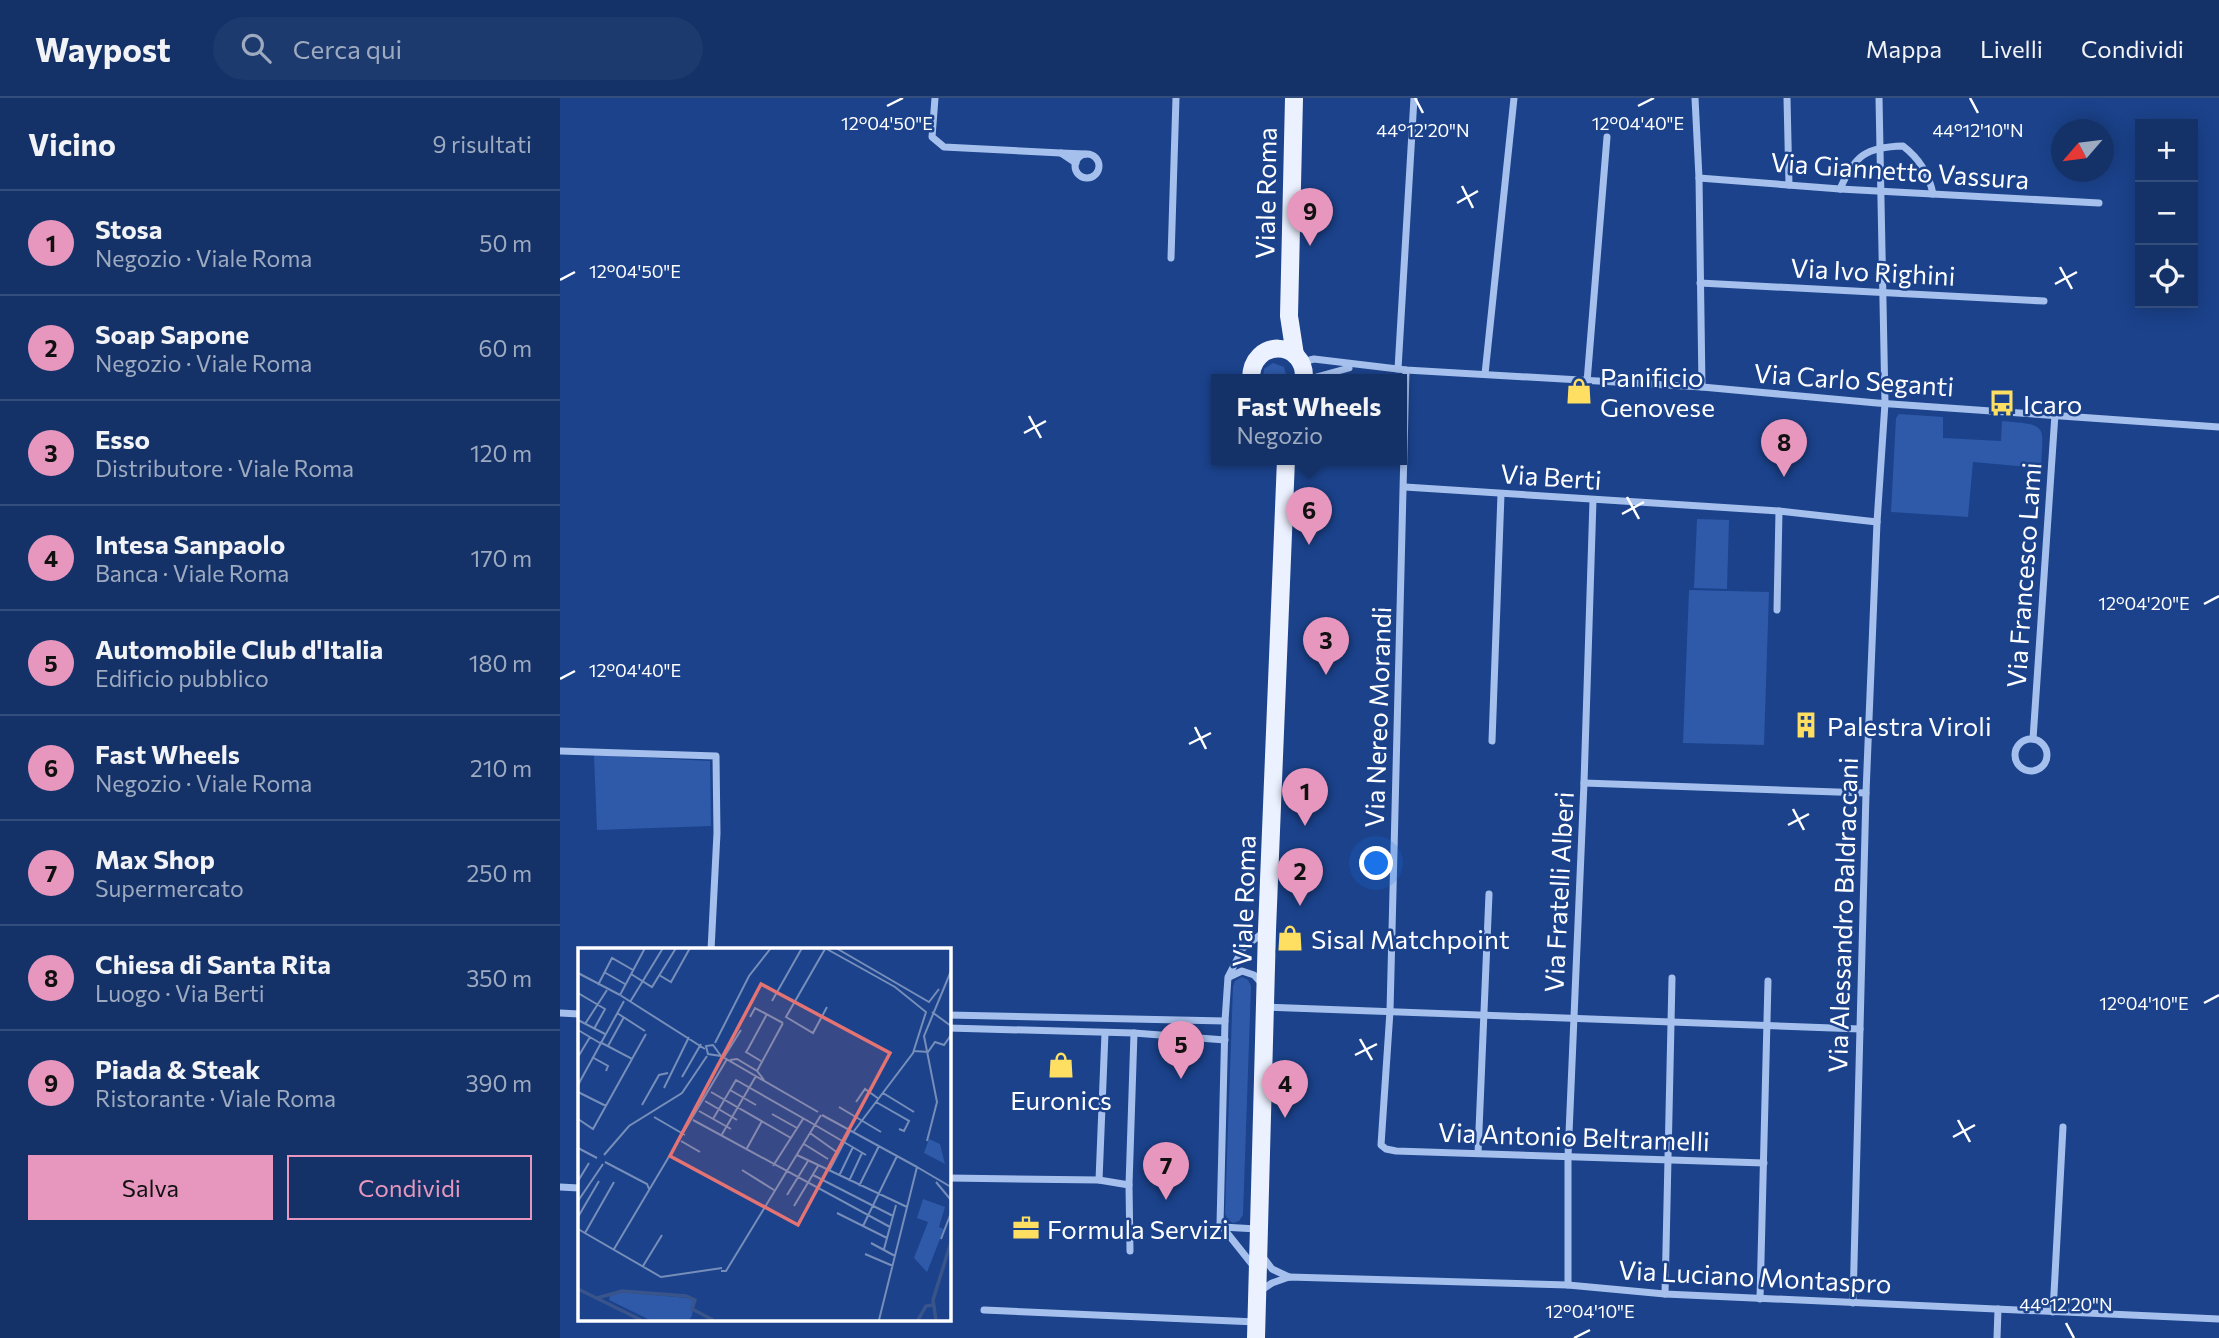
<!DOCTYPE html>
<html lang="it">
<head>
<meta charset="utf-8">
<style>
  :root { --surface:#143268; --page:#1d3a6e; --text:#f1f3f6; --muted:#9daac0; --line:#334d7c; --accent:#e797bd }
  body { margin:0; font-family:Commissioner,sans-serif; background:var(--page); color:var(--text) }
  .controls { position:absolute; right:21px; top:21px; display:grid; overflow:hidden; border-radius:0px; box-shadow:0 4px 18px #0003 }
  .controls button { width:63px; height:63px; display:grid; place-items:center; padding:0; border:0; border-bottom:2px solid var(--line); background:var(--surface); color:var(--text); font:35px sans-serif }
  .compass { position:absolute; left:1491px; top:21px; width:63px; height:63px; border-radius:50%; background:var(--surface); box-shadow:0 4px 18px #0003; rotate:242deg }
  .you { position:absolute; left:817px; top:766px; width:24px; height:24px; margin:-18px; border:5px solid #fff; border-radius:50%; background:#1a73e8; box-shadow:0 0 0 10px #1a73e833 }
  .badge { display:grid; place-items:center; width:46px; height:46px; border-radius:50%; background:var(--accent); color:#111; font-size:23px; font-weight:700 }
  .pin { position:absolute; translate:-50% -58px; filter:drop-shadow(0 2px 4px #0008) }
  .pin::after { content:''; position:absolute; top:37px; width:24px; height:21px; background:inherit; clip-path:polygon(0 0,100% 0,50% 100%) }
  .popup { position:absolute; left:651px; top:276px; width:196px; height:91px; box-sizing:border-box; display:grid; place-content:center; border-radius:0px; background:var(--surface); filter:drop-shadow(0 2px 5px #0005); font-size:23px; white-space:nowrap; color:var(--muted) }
  .popup b { font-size:26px; color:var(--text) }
  .popup::after { content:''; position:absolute; left:50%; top:100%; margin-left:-14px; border:14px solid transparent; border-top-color:var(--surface) }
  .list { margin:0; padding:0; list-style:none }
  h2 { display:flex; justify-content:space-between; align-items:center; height:91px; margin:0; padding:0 28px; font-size:30px }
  h2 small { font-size:23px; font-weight:400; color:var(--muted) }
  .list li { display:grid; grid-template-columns:46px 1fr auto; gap:21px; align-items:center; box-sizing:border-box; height:105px; padding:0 28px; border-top:2px solid var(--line) }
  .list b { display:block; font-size:26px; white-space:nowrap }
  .list p { margin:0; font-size:23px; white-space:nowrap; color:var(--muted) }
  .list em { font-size:23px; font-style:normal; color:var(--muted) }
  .actions { display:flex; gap:14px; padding:21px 28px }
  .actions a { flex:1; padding:16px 0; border:2px solid var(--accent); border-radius:0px; text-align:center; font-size:24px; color:var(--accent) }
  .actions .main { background:var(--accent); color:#111 }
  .icon { flex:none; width:38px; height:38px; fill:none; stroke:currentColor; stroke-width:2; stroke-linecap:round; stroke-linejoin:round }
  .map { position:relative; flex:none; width:1659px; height:1240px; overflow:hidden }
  header { display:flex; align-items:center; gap:42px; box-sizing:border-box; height:98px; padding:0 35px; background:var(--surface); border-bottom:2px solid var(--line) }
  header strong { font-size:33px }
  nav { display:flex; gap:38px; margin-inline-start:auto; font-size:24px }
  .search { width:490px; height:63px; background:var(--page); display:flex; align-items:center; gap:18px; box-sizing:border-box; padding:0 24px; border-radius:38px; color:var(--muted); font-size:26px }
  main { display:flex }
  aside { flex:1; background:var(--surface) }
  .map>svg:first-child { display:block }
  .green { fill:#2e5aa9 }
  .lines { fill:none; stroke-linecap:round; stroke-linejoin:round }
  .minor { stroke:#a6c0ed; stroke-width:7 }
  .primary { stroke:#ecf1ff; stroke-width:18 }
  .ticks { fill:none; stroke:#fff; stroke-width:2.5 }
  .labels { text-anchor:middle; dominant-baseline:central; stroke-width:5; stroke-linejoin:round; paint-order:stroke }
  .street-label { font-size:26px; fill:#fff; stroke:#1b428b }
  .poi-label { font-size:26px; fill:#fff; stroke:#1b428b; text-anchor:start }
  .inset-river { fill:none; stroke:#38548a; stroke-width:3.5 }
  .inset-road { fill:none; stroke:#768eb9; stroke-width:2 }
  .view { fill:#e47373; fill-opacity:0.15; stroke:#e47373; stroke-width:3.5 }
  .inset-edge { fill:none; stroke:#fff; stroke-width:3.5 }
  .ticks-label { font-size:18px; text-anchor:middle; fill:#fff; stroke:#1b428b; stroke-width:5; stroke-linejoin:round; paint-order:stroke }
</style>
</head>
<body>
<header>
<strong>Waypost</strong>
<div class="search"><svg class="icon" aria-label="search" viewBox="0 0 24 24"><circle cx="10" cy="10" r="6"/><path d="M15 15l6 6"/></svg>Cerca qui</div>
<nav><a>Mappa</a><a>Livelli</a><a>Condividi</a></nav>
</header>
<main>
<aside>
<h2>Vicino<small>9 risultati</small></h2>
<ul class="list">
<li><span class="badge">1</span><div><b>Stosa</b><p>Negozio · Viale Roma</p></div><em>50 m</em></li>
<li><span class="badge">2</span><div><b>Soap Sapone</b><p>Negozio · Viale Roma</p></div><em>60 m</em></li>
<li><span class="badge">3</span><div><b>Esso</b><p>Distributore · Viale Roma</p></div><em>120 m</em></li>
<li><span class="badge">4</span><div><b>Intesa Sanpaolo</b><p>Banca · Viale Roma</p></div><em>170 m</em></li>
<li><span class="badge">5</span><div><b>Automobile Club d'Italia</b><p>Edificio pubblico</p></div><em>180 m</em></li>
<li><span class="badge">6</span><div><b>Fast Wheels</b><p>Negozio · Viale Roma</p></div><em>210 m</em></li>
<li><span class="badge">7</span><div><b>Max Shop</b><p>Supermercato</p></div><em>250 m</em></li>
<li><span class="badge">8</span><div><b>Chiesa di Santa Rita</b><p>Luogo · Via Berti</p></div><em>350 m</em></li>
<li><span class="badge">9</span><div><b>Piada &amp; Steak</b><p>Ristorante · Viale Roma</p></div><em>390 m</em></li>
</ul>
<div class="actions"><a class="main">Salva</a><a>Condividi</a></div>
</aside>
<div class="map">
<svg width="1659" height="1240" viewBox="0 0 1659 1240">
  <rect width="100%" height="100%" fill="#1b428b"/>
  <g class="green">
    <path d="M713,265L724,269L727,281H703L704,271Z"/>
    <path d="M1339,316L1383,319V340L1441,343L1442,323C1489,327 1483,326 1481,370L1413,364L1408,419L1331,414L1336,320Z"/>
    <path d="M1137,421L1169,422L1167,491L1134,490Z"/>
    <path d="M1129,492L1209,494L1204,647L1123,645Z"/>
    <path d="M34,657L150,663L151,728L37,732Z"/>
    <path d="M682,879L688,882L691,888L683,1117L679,1123L673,1125L667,1121L665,1115L673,889L675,883Z"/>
  </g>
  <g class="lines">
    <g class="minor">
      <path d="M375,0L372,39L384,49L501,55"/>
      <path d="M1135,0L1139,80L1142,289"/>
      <path d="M1227,0L1229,87"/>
      <circle cx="527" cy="68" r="12"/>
      <path d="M516,65L501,55L525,56"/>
      <path d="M1139,80L1280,91L1539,105"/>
      <path d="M1280,91C1295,57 1306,49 1343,48C1360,61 1369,76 1373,96"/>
      <path d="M611,160L616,0"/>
      <path d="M1140,185L1484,203"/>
      <path d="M742,264L754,261L846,272L1142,289L1317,305L1659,329"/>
      <path d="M838,271L854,0"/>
      <path d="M846,272L830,913L821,1047L826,1051L836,1053L1204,1065"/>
      <path d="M925,276L954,0"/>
      <path d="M749,281L789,270"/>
      <path d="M1027,284L1047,39"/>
      <path d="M845,389L1219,413L1317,424"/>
      <path d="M1217,512L1219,413"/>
      <path d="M1473,641L1495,316"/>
      <circle cx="1471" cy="657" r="16"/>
      <path d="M932,643L941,396"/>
      <path d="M0,653L156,658L157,735L151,852"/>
      <path d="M1024,685L1306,695"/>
      <path d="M669,879L682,873L694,877L703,887"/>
      <path d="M706,909L1300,931"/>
      <path d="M0,915L19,916"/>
      <path d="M388,917L665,923"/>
      <path d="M388,930L574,935L665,942"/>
      <path d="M918,1055L929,796"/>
      <path d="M388,1080L539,1082L569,1087L574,935"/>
      <path d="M539,1082L545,935"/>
      <path d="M569,1087L570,1153"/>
      <path d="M0,1089L19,1090"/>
      <path d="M662,1129L697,1131"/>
      <path d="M703,1159L712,1171L729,1179"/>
      <path d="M695,1170L660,1126L665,923L668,879L683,850L704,834"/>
      <path d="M1008,1187V1059L1024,685L1033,402"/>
      <path d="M700,1193L712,1185L729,1179L1008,1187L1105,1196L1659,1221"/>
      <path d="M1105,1196L1112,880"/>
      <path d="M1200,1201L1208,883"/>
      <path d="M1293,1205L1306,695L1317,424L1325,305L1319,0"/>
      <path d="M424,1212L696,1224"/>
      <path d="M1493,1214L1503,1029"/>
      <path d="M1437,1240L1438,1211"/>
    </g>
    <g class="primary">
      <path d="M734,0L729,218L735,257"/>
      <path d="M691,281C691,240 746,241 744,281"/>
      <path d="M696,1240L707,832L726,361"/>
    </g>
  </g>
  <path class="ticks" d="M855,0L863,15M1410,0L1418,15M327,8L343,0M1078,8L1094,0M902,88L913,110M897,105L918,93M1500,169L1512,191M0,182L15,174M1495,186L1517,174M469,318L481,340M464,335L486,323M1067,399L1079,421M1062,416L1084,404M1644,506L1659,498M0,581L15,573M635,629L646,651M629,646L651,635M1233,711L1244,732M1228,727L1249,716M1644,905L1659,897M800,941L812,962M795,957L817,946M1398,1022L1410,1044M1393,1039L1415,1027M1506,1225L1514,1240M1014,1240L1030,1232"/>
  <defs>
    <g id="shop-bare" transform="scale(2.1)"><path d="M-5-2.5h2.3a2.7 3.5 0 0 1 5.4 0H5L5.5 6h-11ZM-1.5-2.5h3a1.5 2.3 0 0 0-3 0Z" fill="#fedf62" stroke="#1b428b" stroke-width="2.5" paint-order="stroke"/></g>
    <g id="bus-bare" transform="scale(2.1)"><path d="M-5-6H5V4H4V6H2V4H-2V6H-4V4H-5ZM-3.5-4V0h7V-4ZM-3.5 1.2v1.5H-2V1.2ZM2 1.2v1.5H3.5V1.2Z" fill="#fedf62" stroke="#1b428b" stroke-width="2.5" paint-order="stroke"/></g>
    <g id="building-bare" transform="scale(2.1)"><path d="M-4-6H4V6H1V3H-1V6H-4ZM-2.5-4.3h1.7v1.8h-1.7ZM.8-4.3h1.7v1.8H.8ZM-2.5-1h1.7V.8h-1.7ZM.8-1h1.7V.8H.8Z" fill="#fedf62" stroke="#1b428b" stroke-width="2.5" paint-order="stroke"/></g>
    <g id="office-bare" transform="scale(2.1)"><path d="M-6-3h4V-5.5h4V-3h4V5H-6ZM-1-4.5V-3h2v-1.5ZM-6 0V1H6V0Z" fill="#fedf62" stroke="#1b428b" stroke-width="2.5" paint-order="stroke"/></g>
  </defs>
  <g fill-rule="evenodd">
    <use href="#shop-bare" x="1019" y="293"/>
    <use href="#bus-bare" x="1442" y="305"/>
    <use href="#building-bare" x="1246" y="627"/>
    <use href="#shop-bare" x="730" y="840"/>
    <use href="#shop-bare" x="501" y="967"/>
    <use href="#office-bare" x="466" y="1130"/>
  </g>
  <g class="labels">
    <g class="street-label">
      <text transform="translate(1340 72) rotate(4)">Via Giannetto Vassura</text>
      <text transform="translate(705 95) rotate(-89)">Viale Roma</text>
      <text transform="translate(1313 173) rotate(3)">Via Ivo Righini</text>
      <text transform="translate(1294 281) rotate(4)">Via Carlo Seganti</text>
      <text transform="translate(991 378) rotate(4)">Via Berti</text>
      <text transform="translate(1463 477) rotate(-86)">Via Francesco Lami</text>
      <text transform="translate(817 619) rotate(-88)">Via Nereo Morandi</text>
      <text transform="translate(998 794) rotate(-87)">Via Fratelli Alberi</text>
      <text transform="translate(683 803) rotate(-88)">Viale Roma</text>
      <text transform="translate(1282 817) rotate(-88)">Via Alessandro Baldraccani</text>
      <text transform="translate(1014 1038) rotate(2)">Via Antonio Beltramelli</text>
      <text transform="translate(1195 1178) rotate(3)">Via Luciano Montaspro</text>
    </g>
    <g class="poi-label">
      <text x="1040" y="278">Panificio<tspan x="1040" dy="30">Genovese</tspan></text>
      <text x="1463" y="305">Icaro</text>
      <text x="1267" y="627">Palestra Viroli</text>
      <text x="751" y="840">Sisal Matchpoint</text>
      <text x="501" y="1001" text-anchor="middle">Euronics</text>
      <text x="487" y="1130">Formula Servizi</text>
    </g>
  </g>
  <g transform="translate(18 850)">
    <rect width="373" height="373" fill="#1b428b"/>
    <path d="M351,191L362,196L367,216L346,205ZM345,251L367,259L361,279L366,281L349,324L336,310L350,274L339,270ZM43,344L110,350L116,352L114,368L111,372H72L31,352L32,347Z" fill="#2e5aa9"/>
    <path class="inset-river" d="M0,341L63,372M19,350L44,343L108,348L117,352L114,361L135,372M340,372L348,358L355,357M358,372L355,352L373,294"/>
    <path class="inset-road" d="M247,0L317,39L348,64L335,105L276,183M258,0L351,54L361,41M247,1L208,69L235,85L249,59M26,24L47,36M0,25L42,47M53,26L74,39L98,0M81,27L93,34L112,0M20,37L34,10L55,22M0,45L27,61L16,81M42,47L67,0M42,47L127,101M194,53L224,0M52,54L85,0M354,64L373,78M39,65L67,83M172,69L177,60L205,75M0,72L27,86M7,76L29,42M0,82L22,95M22,94L54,111L68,86M137,95L171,28L193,0M30,98L46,69M170,101L189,66M170,101L168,104L183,113M336,103L350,104L357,94L366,97L373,87M143,108L135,97L128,98L130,106L143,108L240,164M0,109L12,89M14,109L30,118L28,123M146,109L163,82M152,112L159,111L179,123L186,132M179,123L205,75M104,129L123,96M0,137L46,53M86,140L111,89M152,142L178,157M0,144L28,158M133,144L213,190M305,145L336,164M127,153L159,172M278,154L287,141L301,151M298,154L331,173L326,183L321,181M64,157L81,127L90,125M261,159L303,184M121,163L153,181M194,166L219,180M244,167L339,219M76,169L107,187M0,171L15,181L54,111M135,171L158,132L237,177M115,172L312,279M237,177L288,207M232,185L260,205M143,188L178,128M103,193L122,204M349,193L359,154L346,88L373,23M226,196L250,211M0,200L19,210M168,202L184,173M26,207L51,178L104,145L129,108M219,207L329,259M27,214L69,236L71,241M195,218L225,171M339,219L373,239M164,222L196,242M251,223L272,183M235,227L315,268M261,228L275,199M0,233L11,215M271,233L284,205M358,234L373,252M281,238L301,198M209,247L230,213M0,253L25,216M216,258L240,218M259,265L309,290M0,269L21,233M285,278L319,208M0,281L83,329L144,320M7,285L36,234M363,291L373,265M293,295L317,308M36,301L149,111M306,301L318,257M287,306L315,318M65,318L84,287M143,323H148L243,167M301,372L339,219"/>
    <path class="view" d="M183,36L312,105L220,277L92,208Z"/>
    <rect width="373" height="373" class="inset-edge"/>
  </g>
  <g class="ticks-label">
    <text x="1078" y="32">12°04'40"E</text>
    <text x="327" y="32">12°04'50"E</text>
    <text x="863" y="39">44°12'20"N</text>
    <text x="1418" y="39">44°12'10"N</text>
    <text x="75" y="180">12°04'50"E</text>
    <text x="1584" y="512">12°04'20"E</text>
    <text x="75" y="579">12°04'40"E</text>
    <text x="1584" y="912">12°04'10"E</text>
    <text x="1506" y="1213">44°12'20"N</text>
    <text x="1030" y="1220">12°04'10"E</text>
  </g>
</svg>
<div class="controls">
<button>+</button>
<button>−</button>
<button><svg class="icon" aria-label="locate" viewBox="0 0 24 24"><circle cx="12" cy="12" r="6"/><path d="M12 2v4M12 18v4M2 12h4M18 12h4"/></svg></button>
</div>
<svg class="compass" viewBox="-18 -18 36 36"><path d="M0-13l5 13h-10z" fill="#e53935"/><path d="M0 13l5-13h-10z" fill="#9daac0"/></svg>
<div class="you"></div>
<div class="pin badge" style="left:745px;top:728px">1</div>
<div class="pin badge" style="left:740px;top:808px">2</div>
<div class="pin badge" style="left:766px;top:577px">3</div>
<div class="pin badge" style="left:725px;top:1020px">4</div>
<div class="pin badge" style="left:621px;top:981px">5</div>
<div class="pin badge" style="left:749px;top:447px">6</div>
<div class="popup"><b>Fast Wheels</b>Negozio</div>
<div class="pin badge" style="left:606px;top:1102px">7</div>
<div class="pin badge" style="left:1224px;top:379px">8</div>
<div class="pin badge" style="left:750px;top:148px">9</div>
</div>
</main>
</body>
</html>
